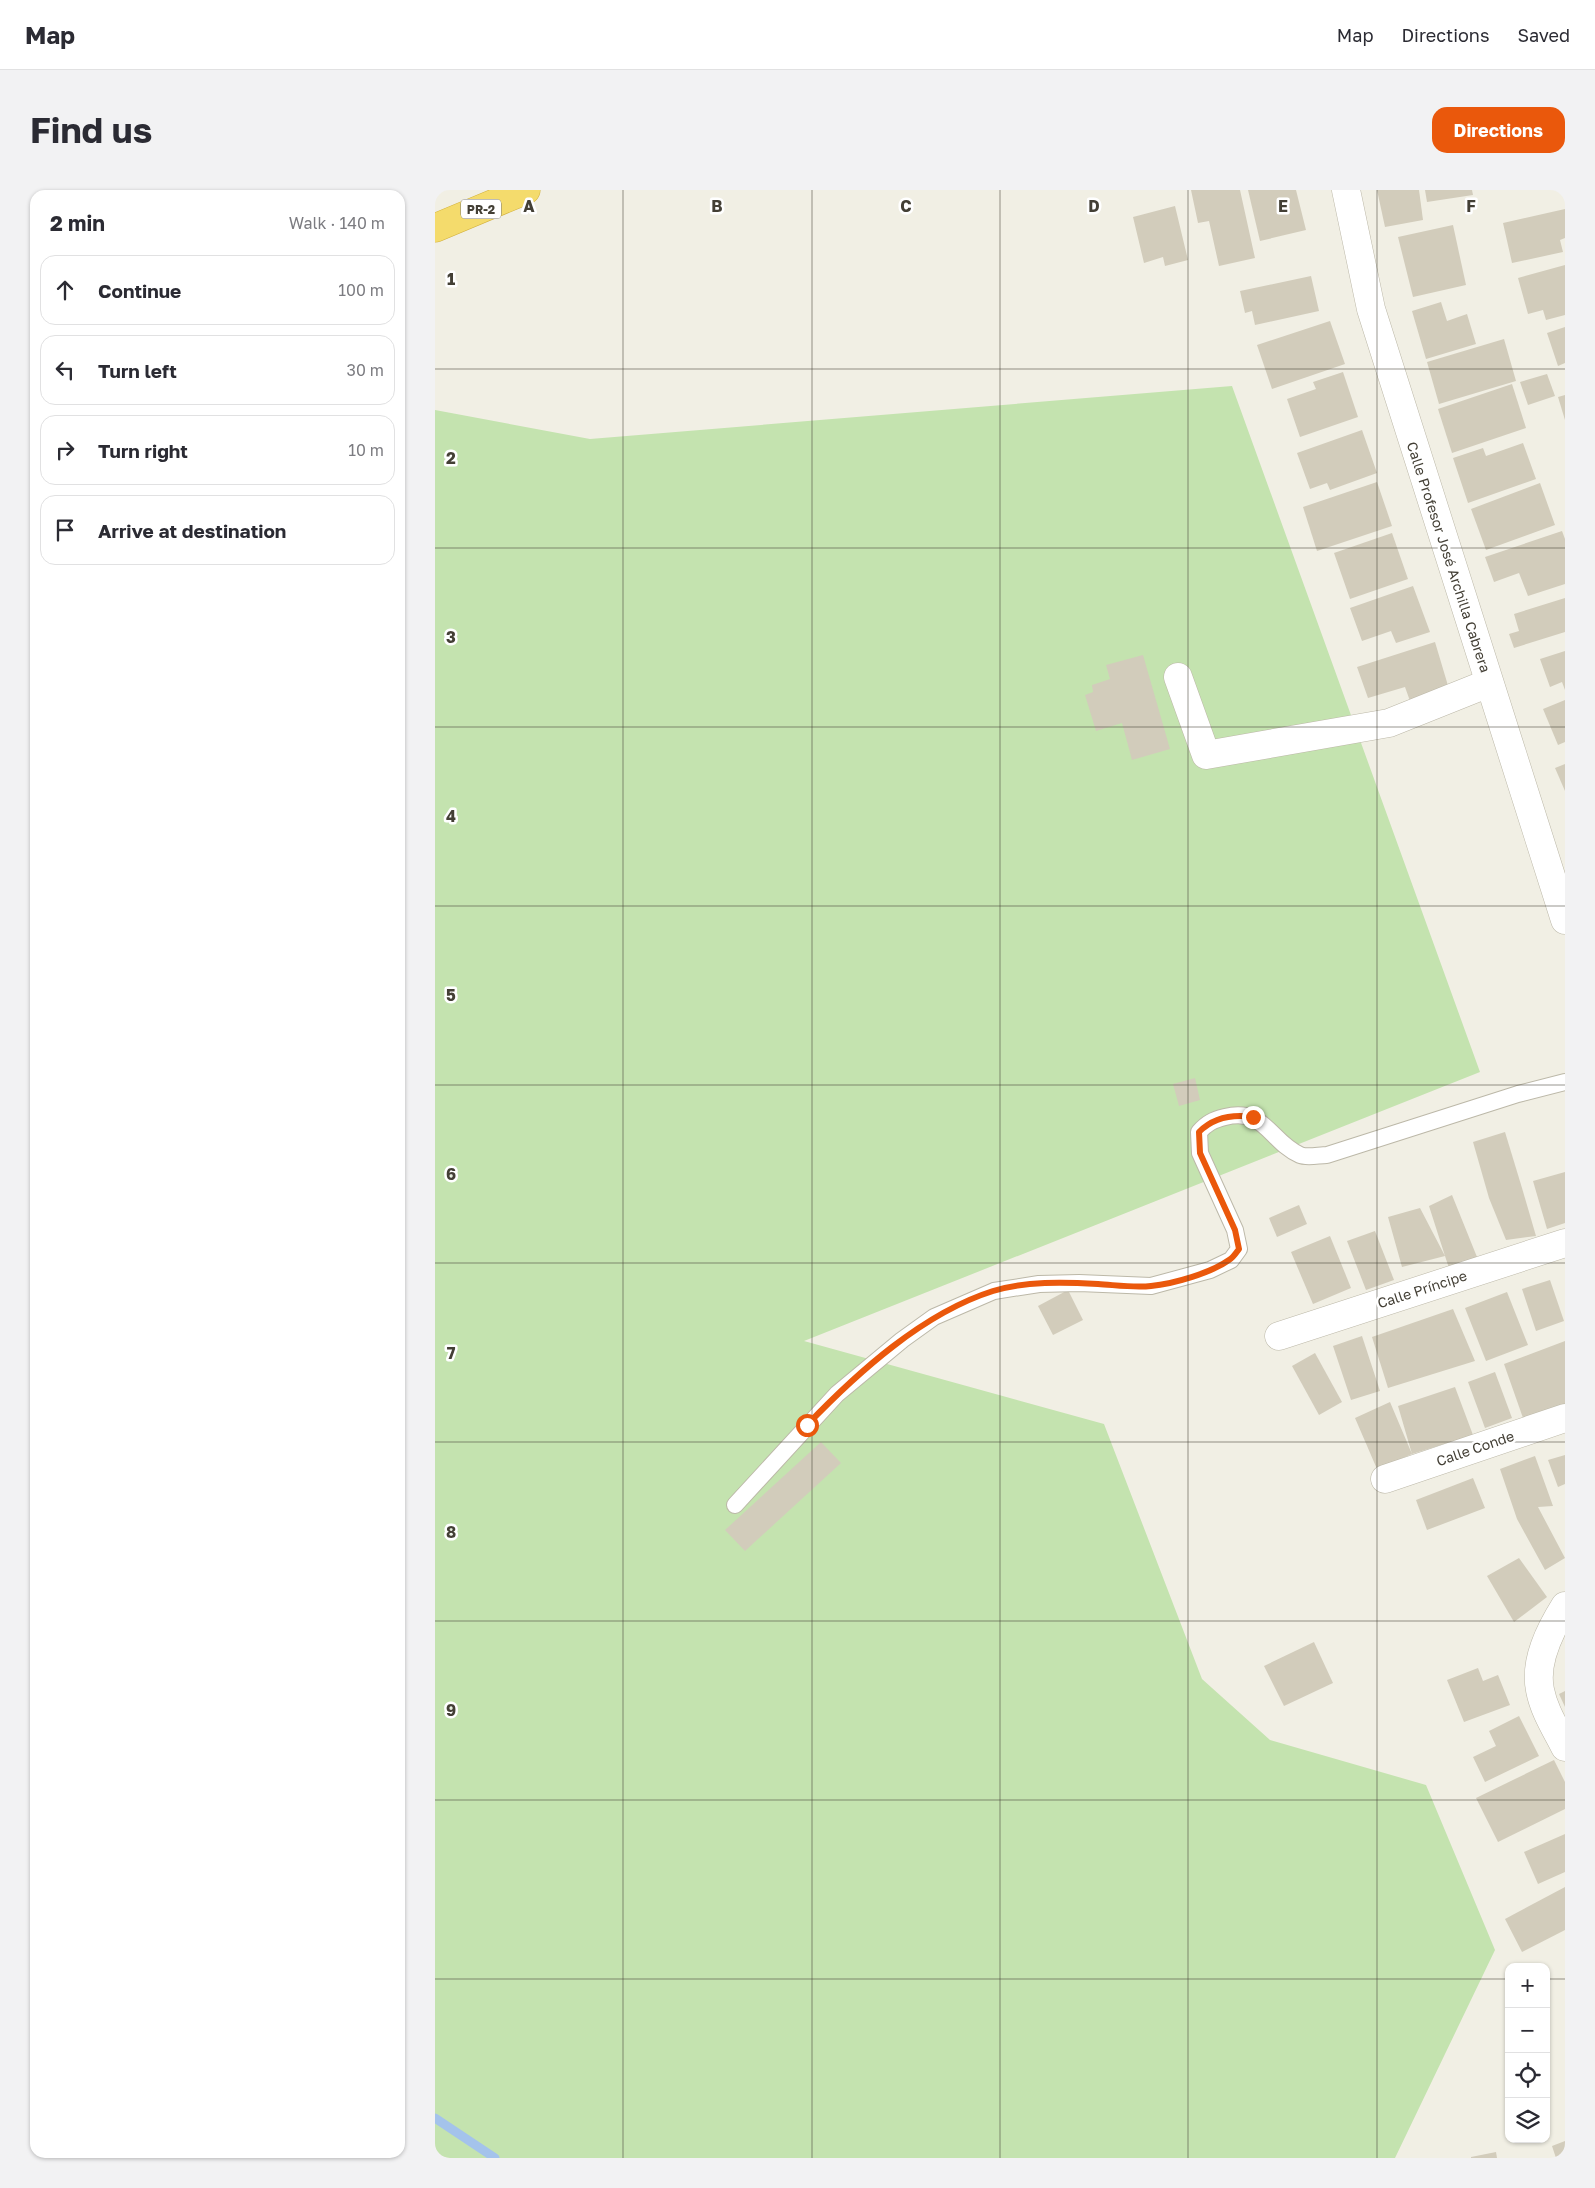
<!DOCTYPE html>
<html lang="en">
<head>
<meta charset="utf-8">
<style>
  :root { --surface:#fff; --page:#f2f2f3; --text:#2b2b33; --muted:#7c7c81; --line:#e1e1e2; --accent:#ea580c }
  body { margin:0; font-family:"Golos Text",sans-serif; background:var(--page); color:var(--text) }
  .controls { position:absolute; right:15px; bottom:15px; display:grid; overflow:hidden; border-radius:10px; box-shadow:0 1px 4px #0004 }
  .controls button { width:45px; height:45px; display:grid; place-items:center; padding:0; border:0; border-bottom:1px solid var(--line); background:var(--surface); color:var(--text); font:25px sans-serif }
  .stop { position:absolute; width:15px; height:15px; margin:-11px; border:4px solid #ea580c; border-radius:50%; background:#fff }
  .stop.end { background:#ea580c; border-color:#fff; box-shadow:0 1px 5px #0008 }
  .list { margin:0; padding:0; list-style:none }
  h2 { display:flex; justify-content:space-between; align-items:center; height:65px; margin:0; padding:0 20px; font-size:21px }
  h2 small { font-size:16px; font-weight:400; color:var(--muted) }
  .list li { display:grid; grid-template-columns:32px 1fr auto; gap:15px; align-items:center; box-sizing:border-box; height:70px; margin:0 10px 10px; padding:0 10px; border:1px solid var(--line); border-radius:15px }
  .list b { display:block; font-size:19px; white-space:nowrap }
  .list em { font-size:16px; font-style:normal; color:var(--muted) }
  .icon { flex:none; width:28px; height:28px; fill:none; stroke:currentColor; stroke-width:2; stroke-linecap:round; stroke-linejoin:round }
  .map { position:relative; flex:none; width:1130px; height:1968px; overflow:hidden; border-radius:15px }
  header { display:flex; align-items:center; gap:30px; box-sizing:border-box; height:70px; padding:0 25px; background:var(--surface); border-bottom:1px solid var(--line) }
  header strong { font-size:24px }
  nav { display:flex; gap:28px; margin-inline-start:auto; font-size:18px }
  .intro { display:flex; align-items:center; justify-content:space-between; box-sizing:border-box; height:120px; padding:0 30px }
  h1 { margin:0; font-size:35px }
  .button { padding:12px 22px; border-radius:15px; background:var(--accent); color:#fff; font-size:18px; font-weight:700 }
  main { display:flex; gap:30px; padding:0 30px }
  aside { flex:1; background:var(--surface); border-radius:15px; box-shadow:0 1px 4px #0004 }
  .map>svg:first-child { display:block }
  .green { fill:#c4e3af }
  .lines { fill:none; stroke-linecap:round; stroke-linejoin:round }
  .stream { stroke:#a4c3eb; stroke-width:9 }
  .building { fill:#d2ccbb }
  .lane-casing { stroke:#bcb8a8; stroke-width:18 }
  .street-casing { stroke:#bcb8a8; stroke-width:29 }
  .highway-casing { stroke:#d2b13d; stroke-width:29 }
  .lane { stroke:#fff; stroke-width:16 }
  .street { stroke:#fff; stroke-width:28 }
  .highway { stroke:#f4db6c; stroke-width:28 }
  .route { stroke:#ea580c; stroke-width:6 }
  .grid { fill:none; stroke:#433f35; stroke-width:1; stroke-opacity:0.55 }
  .labels { text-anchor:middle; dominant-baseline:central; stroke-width:5; stroke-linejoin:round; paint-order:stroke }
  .shield { fill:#fff; stroke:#7b7972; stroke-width:1 }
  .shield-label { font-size:12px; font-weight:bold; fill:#433f35 }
  .street-label { font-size:14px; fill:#433f35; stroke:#fff }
  .grid-label { font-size:16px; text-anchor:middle; font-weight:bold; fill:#433f35; stroke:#fff; stroke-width:5; stroke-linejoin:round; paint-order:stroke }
</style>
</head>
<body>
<header>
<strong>Map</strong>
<nav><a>Map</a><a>Directions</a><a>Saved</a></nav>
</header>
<div class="intro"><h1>Find us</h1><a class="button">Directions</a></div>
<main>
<aside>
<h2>2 min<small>Walk · 140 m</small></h2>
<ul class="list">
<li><svg class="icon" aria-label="ahead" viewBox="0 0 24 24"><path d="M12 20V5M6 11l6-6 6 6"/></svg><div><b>Continue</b></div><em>100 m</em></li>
<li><svg class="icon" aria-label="left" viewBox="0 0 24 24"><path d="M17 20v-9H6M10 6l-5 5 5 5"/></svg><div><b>Turn left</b></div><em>30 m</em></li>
<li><svg class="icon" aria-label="right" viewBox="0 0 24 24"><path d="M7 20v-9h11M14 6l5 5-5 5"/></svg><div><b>Turn right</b></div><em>10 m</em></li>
<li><svg class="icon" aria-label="arrive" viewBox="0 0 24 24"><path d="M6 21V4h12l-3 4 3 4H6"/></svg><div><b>Arrive at destination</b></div></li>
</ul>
</aside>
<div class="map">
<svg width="1130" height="1968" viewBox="0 0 1130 1968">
  <rect width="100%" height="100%" fill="#f1efe4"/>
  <path class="green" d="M797,196L1045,882L369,1151L669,1234L767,1489L835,1550L991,1595L1060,1760L960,1968H0V220L155,249Z"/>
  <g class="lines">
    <path class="stream" d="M0,1928L60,1968"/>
  </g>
  <g class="building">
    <path d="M756,0H805L820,68L784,76L774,31L763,33Z"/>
    <path d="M813,0H861L871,40L825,51Z"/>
    <path d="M942,0H984L988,30L950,37Z"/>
    <path d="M990,0H1037L1038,5L992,12Z"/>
    <path d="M740,16L753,70L730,76L728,67L709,73L698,27Z"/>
    <path d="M1130,19V48L1125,50L1128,62L1077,73L1068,33Z"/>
    <path d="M1018,35L1031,95L978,107L963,47Z"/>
    <path d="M1130,75V125L1111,130L1108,120L1093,124L1083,88Z"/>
    <path d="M876,86L884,121L820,135L817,121L810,123L805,101Z"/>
    <path d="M1006,112L1012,131L1032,124L1041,154L991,169L977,121Z"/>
    <path d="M895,131L910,174L837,199L822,155Z"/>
    <path d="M1130,137V173L1123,176L1112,143Z"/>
    <path d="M1069,149L1081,191L1004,214L992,172Z"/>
    <path d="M908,182L923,227L865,247L852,209L881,199L878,192Z"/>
    <path d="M1112,184L1120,206L1093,215L1085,192Z"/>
    <path d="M1077,194L1091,238L1017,263L1003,219Z"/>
    <path d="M1130,205V230L1123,207Z"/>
    <path d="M927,240L942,283L895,300L892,293L875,299L862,263Z"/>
    <path d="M1088,253L1101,289L1033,313L1018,268L1048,258L1051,266Z"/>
    <path d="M942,292L957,336L882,361L868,317Z"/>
    <path d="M1105,293L1120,335L1051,360L1036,319Z"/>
    <path d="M1127,341L1130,349V394L1093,406L1084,383L1059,392L1050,367Z"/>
    <path d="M957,343L973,389L915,409L899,363Z"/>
    <path d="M978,396L995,442L961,453L956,441L927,451L915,418Z"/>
    <path d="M1130,408V442L1079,458L1074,444L1084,441L1079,424Z"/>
    <path d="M1000,452L1014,499L975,511L970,497L933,508L922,477Z"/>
    <path d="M1130,461V500L1127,492L1115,497L1105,469Z"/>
    <path d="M708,465L735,559L697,570L687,533L661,541L650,505L658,502L657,495L675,489L671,475Z"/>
    <path d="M1130,510V552L1123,555L1108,519Z"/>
    <path d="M1130,574V601L1120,578Z"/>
    <path d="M760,888L765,910L744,916L738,894Z"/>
    <path d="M1070,942L1087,998L1101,1046L1071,1050L1054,1008L1038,952Z"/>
    <path d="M1130,982V1033L1112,1039L1098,991Z"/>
    <path d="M1017,1005L1042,1067L1014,1078L1010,1066L967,1077L953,1027L985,1018L1010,1066L994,1016Z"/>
    <path d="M864,1015L872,1034L842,1047L834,1028Z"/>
    <path d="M940,1041L959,1090L931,1100L912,1051Z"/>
    <path d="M895,1046L916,1098L878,1114L856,1062Z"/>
    <path d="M1115,1090L1129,1131L1101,1141L1087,1099Z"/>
    <path d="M633,1100L648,1130L618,1145L603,1116Z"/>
    <path d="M1072,1102L1093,1155L1051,1171L1030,1118Z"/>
    <path d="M1018,1119L1040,1171L953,1198L937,1147Z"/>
    <path d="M927,1146L945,1201L916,1210L898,1156Z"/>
    <path d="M1130,1151V1214L1088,1228L1069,1174Z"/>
    <path d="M880,1163L907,1212L884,1225L857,1176Z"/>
    <path d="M1060,1182L1077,1228L1050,1238L1033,1192Z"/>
    <path d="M1020,1197L1038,1245L977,1264L942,1279L920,1228L955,1212L977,1264L963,1216Z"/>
    <path d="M386,1252L406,1273L310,1361L290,1340Z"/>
    <path d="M1130,1265V1294L1123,1297L1113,1270Z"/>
    <path d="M1100,1266L1118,1316L1103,1317L1130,1368L1110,1380L1082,1329L1065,1279Z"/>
    <path d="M1038,1288L1050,1318L992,1340L981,1310Z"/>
    <path d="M1084,1368L1112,1407L1079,1432L1052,1386Z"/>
    <path d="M879,1452L898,1493L849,1516L829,1476Z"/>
    <path d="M1043,1478L1048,1491L1063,1485L1075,1515L1029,1532L1012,1490Z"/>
    <path d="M1130,1501V1517L1124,1504Z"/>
    <path d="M1084,1526L1104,1566L1050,1592L1038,1567L1061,1556L1054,1541Z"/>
    <path d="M1119,1570L1130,1592V1619L1063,1652L1041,1608Z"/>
    <path d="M1130,1644V1682L1103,1694L1089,1662Z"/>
    <path d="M1130,1697V1740L1087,1762L1070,1729Z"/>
    <path d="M1130,1951V1968H1121L1117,1956Z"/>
    <path d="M1061,1962L1062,1968H1036V1967Z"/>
  </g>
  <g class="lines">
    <g class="lane-casing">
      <path id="lane" d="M300,1315L402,1204L467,1150L499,1127L559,1101L604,1094L644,1093L716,1096L775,1080L796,1070L804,1059L800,1040L765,963L764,942C772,933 778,930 790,927C830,917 835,952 865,965C872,968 884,965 892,965L1083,904L1130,892"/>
    </g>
    <g class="street-casing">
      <g id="street">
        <path d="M911,0L936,119L1130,730"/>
        <path d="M743,487L771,565L954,533L1054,493"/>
        <path d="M844,1146L1130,1053"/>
        <path d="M950,1289L1130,1228"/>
        <path d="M1130,1416C1115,1440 1099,1471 1105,1500C1109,1521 1121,1539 1130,1557"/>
      </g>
    </g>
    <g class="highway-casing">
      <path id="highway" d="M0,38L91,0"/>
    </g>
    <use href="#lane" class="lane"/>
    <use href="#street" class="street"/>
    <use href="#highway" class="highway"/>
  </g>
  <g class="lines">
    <path class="route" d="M372,1235C422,1183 488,1123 558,1101C590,1091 629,1092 663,1094C680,1095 699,1098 716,1096C738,1094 776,1083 794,1070C798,1068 801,1063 804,1059L800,1040L765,963L764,942C779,927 797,924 818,927"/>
  </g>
  <path class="grid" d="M188,0V1968M377,0V1968M565,0V1968M753,0V1968M942,0V1968M0,179H1130M0,358H1130M0,537H1130M0,716H1130M0,895H1130M0,1073H1130M0,1252H1130M0,1431H1130M0,1610H1130M0,1789H1074M1111,1789H1130"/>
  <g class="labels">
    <rect class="shield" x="26" y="9.5" width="40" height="19" rx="4"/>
    <g class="shield-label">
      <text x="46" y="19">PR-2</text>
    </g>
    <g class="street-label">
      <text transform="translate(1014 367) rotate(72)">Calle Profesor José Archilla Cabrera</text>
      <text transform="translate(987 1099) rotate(-18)">Calle Príncipe</text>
      <text transform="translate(1040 1258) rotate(-19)">Calle Conde</text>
    </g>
  </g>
  <g class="grid-label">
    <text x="94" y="22">A</text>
    <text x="282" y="22">B</text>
    <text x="471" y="22">C</text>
    <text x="659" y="22">D</text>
    <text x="848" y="22">E</text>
    <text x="1036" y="22">F</text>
    <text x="16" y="95">1</text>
    <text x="16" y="274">2</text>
    <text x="16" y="453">3</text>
    <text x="16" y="632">4</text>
    <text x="16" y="811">5</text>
    <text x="16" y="990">6</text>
    <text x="16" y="1169">7</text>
    <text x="16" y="1348">8</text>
    <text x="16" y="1526">9</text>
  </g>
</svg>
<div class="controls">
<button>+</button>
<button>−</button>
<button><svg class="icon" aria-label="locate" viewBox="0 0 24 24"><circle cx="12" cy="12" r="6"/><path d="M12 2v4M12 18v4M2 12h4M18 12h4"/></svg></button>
<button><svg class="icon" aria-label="layers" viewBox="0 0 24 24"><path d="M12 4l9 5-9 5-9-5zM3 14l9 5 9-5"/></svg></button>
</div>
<div class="stop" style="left:372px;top:1235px"></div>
<div class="stop end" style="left:818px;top:927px"></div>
</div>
</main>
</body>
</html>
